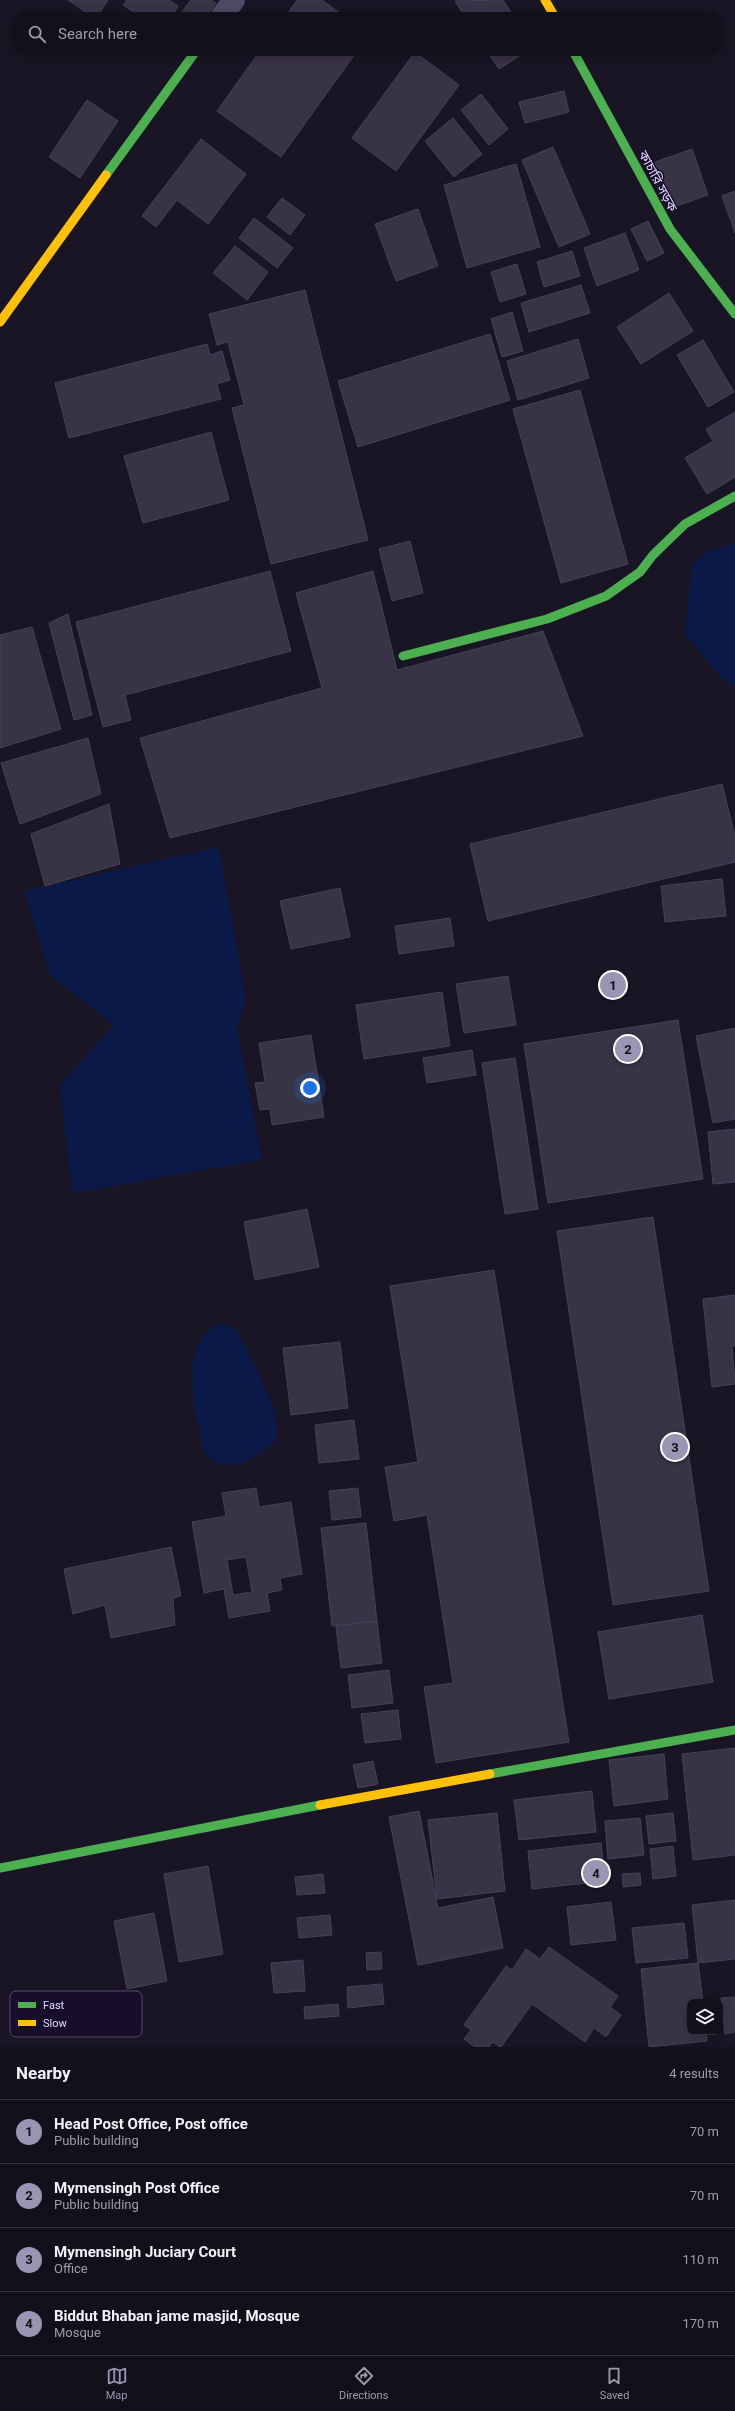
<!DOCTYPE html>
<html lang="en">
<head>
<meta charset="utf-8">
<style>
  :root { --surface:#14101b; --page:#1d1924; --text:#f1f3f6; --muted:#9d9da3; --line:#33303a; --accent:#9b94b2 }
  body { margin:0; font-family:Roboto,"Noto Sans Bengali",sans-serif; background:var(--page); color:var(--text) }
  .controls { position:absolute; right:12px; bottom:12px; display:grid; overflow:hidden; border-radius:8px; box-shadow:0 2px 10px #0003 }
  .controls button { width:36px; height:36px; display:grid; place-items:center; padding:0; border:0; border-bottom:1px solid var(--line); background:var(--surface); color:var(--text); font:20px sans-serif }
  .you { position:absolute; left:310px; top:1088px; width:14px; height:14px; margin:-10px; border:3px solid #fff; border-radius:50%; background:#1a73e8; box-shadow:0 0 0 6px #1a73e833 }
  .badge { display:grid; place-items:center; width:26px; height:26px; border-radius:50%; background:var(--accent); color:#111; font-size:13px; font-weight:700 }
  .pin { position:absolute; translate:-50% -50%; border:2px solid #fff; box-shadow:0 1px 4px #0006 }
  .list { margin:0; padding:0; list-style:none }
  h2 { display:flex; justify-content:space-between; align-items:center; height:52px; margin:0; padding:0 16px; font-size:17px }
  h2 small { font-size:13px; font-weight:400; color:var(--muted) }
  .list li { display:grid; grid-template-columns:26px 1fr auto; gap:12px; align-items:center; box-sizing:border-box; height:64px; padding:0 16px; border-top:1px solid var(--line) }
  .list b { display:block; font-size:15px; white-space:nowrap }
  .list p { margin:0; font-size:13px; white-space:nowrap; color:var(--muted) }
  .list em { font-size:13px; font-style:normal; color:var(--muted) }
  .icon { flex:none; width:22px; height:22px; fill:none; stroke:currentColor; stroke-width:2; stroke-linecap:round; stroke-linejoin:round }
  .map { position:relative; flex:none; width:735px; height:2047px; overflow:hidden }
  .search { position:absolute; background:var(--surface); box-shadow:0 2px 10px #0003; left:12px; right:12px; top:12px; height:44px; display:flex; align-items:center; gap:10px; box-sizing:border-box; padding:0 14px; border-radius:16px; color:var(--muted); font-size:15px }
  .sheet { height:308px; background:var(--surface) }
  nav { display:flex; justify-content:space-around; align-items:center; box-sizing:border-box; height:56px; border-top:1px solid var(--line); background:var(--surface); font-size:11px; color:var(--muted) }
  nav a { display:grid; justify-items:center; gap:2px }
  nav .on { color:var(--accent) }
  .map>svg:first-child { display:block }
  .water { fill:#0a1947 }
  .building { fill:#393346; stroke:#474058; fill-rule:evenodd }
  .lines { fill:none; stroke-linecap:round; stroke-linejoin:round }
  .street { stroke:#4e4a65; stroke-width:22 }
  .fast { stroke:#4caf50; stroke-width:9 }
  .slow { stroke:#ffc107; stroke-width:9 }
  .labels { text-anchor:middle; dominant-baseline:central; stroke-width:3; stroke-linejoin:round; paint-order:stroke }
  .street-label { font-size:13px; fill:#e1d8ff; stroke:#170f2a }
  .key { fill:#170f2a; stroke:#544b6a; stroke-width:1 }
  .key-label { font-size:11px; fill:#e1d8ff }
</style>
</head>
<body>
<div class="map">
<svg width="735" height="2047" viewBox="0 0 735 2047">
  <rect width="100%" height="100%" fill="#1a1524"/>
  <g class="water">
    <path d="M735,543V687L721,677L685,634L692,565L708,551Z"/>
    <path d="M219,847L246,1000L237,1028L262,1160L72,1193L60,1085L114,1025L50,975L24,891Z"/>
    <path d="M218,1323L236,1329L255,1365L273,1407L278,1433L274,1443L253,1458L236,1465L217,1464L204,1453L194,1409L192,1363L202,1337Z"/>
  </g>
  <g class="building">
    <path d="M68,0H108L97,17H93Z"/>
    <path d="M127,0H169L178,6L171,17H141L123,5Z"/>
    <path d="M191,0H211L216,3L206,17H178Z"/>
    <path d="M297,0H322L345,17H285Z"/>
    <path d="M503,0L514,17H465L455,1Z"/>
    <path d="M260,51H357L281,157L217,111Z"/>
    <path d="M487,51H527L499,69Z"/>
    <path d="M415,52L459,85L396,171L352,138Z"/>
    <path d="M564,91L569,112L525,123L519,102Z"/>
    <path d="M481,94L508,129L489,145L461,110Z"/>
    <path d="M87,100L118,121L80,178L49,157Z"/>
    <path d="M453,118L482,154L454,177L425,141Z"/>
    <path d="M201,139L246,174L208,224L177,200L156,227L142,216Z"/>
    <path d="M553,147L590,234L559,247L522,160Z"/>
    <path d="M692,149L708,195L671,208L655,162Z"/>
    <path d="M516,164L540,247L467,268L444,185Z"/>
    <path d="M735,191V233L722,196Z"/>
    <path d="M282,198L305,215L290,235L267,217Z"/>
    <path d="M418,209L438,266L396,281L375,224Z"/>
    <path d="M254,218L293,248L277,268L239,238Z"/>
    <path d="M648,221L664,253L647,261L631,229Z"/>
    <path d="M625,233L639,270L597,286L584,248Z"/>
    <path d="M235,246L268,272L247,300L213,273Z"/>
    <path d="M572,251L580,276L544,287L537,262Z"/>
    <path d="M517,264L526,294L500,302L491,272Z"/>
    <path d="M581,285L590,313L529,332L521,303Z"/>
    <path d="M305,290L368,540L271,564L232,408L244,405L228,342L217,345L209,314Z"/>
    <path d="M669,293L693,331L641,364L617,327Z"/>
    <path d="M512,312L523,351L502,357L491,319Z"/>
    <path d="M490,334L510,400L358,447L338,381Z"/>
    <path d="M578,339L589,378L518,400L507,361Z"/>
    <path d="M703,340L734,392L708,407L677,355Z"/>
    <path d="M207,344L210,355L222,351L230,380L217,384L221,399L69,438L55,383Z"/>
    <path d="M580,390L628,564L561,583L513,409Z"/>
    <path d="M735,412V477L707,494L685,458L713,441L706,429Z"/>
    <path d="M211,432L229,500L143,523L124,456Z"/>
    <path d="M410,541L423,593L392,601L379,549Z"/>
    <path d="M270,571L291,651L125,695L131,720L103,727L76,622Z"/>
    <path d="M373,571L397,670L543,631L583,736L170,838L140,738L322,688L296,593Z"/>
    <path d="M68,614L92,715L74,720L49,623Z"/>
    <path d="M32,627L61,729L0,748V635Z"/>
    <path d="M88,738L101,794L20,824L1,763Z"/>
    <path d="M722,784L735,836V862L488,921L470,844Z"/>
    <path d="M109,804L120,864L45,886L31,834Z"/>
    <path d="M722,879L726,916L665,922L661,886Z"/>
    <path d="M340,888L350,937L291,949L280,901Z"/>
    <path d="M450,918L454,946L399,954L395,926Z"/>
    <path d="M508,976L516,1025L464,1033L456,984Z"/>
    <path d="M442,992L450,1046L364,1059L356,1005Z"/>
    <path d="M678,1020L703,1179L548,1203L524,1044Z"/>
    <path d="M735,1028V1119L713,1123L696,1036Z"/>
    <path d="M311,1035L324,1117L272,1125L270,1109L260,1110L255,1083L265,1082L259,1043Z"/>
    <path d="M472,1050L476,1075L427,1083L423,1058Z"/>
    <path d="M515,1058L538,1209L505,1214L482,1063Z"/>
    <path d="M735,1129V1182L713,1184L708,1132Z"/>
    <path d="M307,1209L319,1267L255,1280L244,1222Z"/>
    <path d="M653,1217L709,1591L613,1605L557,1231Z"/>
    <path d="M494,1270L569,1742L436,1763L424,1687L453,1683L427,1515L394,1521L385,1467L418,1462L390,1286Z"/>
    <path d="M735,1295V1346H732L735,1384L712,1387L703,1299Z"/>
    <path d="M340,1342L348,1408L291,1415L283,1348Z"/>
    <path d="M354,1420L359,1459L319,1463L315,1425Z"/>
    <path d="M256,1488L259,1507L291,1502L302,1574L280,1578L282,1590L267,1593L270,1611L229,1618L224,1589L204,1593L192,1522L226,1516L222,1493ZM246,1557L252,1592L233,1595L227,1560Z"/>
    <path d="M358,1488L361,1517L332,1520L329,1491Z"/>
    <path d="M366,1523L377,1621L332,1626L321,1528Z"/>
    <path d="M171,1547L181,1596L173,1598L175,1625L111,1638L105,1605L73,1614L64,1569Z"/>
    <path d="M702,1615L713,1682L609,1699L598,1632Z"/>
    <path d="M377,1621L382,1663L341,1668L336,1626Z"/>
    <path d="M389,1670L393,1703L352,1708L348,1675Z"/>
    <path d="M398,1710L401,1739L365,1743L361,1714Z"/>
    <path d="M735,1748V1855L693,1860L682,1754Z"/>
    <path d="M664,1754L668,1799L614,1806L609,1760Z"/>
    <path d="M373,1761L378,1784L358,1788L353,1765Z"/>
    <path d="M592,1791L596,1832L519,1840L514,1800Z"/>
    <path d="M419,1811L438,1908L493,1897L503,1948L418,1965L389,1817Z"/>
    <path d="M497,1813L505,1891L437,1899L428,1820Z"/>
    <path d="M673,1813L676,1841L649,1844L646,1816Z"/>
    <path d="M640,1818L644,1855L608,1859L605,1821Z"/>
    <path d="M601,1843L605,1881L532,1889L528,1851Z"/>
    <path d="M673,1846L676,1876L653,1879L650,1849Z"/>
    <path d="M208,1866L223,1954L179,1962L164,1874Z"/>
    <path d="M640,1873L641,1885L623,1887L622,1874Z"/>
    <path d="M323,1874L325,1893L297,1895L295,1877Z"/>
    <path d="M735,1900V1959L698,1963L692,1905Z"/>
    <path d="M611,1902L616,1940L571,1945L567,1907Z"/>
    <path d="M154,1913L167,1981L127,1989L114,1921Z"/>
    <path d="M330,1915L332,1935L299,1938L297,1918Z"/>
    <path d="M684,1923L688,1958L636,1963L632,1928Z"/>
    <path d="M549,1947L618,1996L610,2007L621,2015L606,2037L594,2028L585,2042L532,2004L501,2047L492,2042L489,2047H475L464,2039L471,2030L464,2025L506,1966L512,1970L526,1949L540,1959Z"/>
    <path d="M381,1952L382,1969L367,1970L366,1953Z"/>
    <path d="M303,1960L305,1991L274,1993L271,1963Z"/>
    <path d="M698,1963L703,2002H690V2032H706L707,2041L649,2047L641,1969Z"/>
    <path d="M382,1984L384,2004L348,2008L347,1987Z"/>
    <path d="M735,1997V2032L725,2034L721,1998Z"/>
    <path d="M338,2004L339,2016L305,2019L304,2007Z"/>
  </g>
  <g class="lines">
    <path class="street" d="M221,17L234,0"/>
    <g class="fast">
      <path d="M573,51L670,229L735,314"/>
      <path d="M106,175L196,51"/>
      <path d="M403,656L547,619L606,596L640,572L653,555L685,524L735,496"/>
      <path d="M490,1774L735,1730"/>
      <path d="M0,1868L320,1805"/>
    </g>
    <g class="slow">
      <path d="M545,0L555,17"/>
      <path d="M0,322L106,175"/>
      <path d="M320,1805L490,1774"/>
    </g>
  </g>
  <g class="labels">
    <g class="street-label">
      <text transform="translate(658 181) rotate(62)">কাচারি সড়ক</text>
    </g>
  </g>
  <rect x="10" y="1991" width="132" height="46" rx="6" class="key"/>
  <rect x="18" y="2002" width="18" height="6" fill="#4caf50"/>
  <rect x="18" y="2020" width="18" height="6" fill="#ffc107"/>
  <g class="key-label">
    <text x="43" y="2009">Fast</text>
    <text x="43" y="2027">Slow</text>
  </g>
</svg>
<div class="controls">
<button><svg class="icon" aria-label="layers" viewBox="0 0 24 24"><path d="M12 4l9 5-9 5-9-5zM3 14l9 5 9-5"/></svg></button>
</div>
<div class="you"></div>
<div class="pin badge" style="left:613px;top:985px">1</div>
<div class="pin badge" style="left:628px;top:1049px">2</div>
<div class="pin badge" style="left:675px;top:1447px">3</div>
<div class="pin badge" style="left:596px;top:1873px">4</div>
<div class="search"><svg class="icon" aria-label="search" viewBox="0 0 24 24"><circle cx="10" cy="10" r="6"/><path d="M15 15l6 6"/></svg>Search here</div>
</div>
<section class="sheet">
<h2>Nearby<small>4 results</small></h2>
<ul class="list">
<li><span class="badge">1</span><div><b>Head Post Office, Post office</b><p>Public building</p></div><em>70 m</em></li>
<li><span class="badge">2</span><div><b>Mymensingh Post Office</b><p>Public building</p></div><em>70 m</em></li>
<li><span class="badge">3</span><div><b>Mymensingh Juciary Court</b><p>Office</p></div><em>110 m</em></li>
<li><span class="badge">4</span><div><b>Biddut Bhaban jame masjid, Mosque</b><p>Mosque</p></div><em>170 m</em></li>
</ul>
</section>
<nav>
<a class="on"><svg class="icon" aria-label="map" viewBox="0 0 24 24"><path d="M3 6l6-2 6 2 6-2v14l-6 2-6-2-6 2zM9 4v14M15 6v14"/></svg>Map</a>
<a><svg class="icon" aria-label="directions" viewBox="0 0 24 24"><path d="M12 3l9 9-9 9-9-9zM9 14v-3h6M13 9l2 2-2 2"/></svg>Directions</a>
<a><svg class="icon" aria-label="saved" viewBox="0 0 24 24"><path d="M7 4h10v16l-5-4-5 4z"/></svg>Saved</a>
</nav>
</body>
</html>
